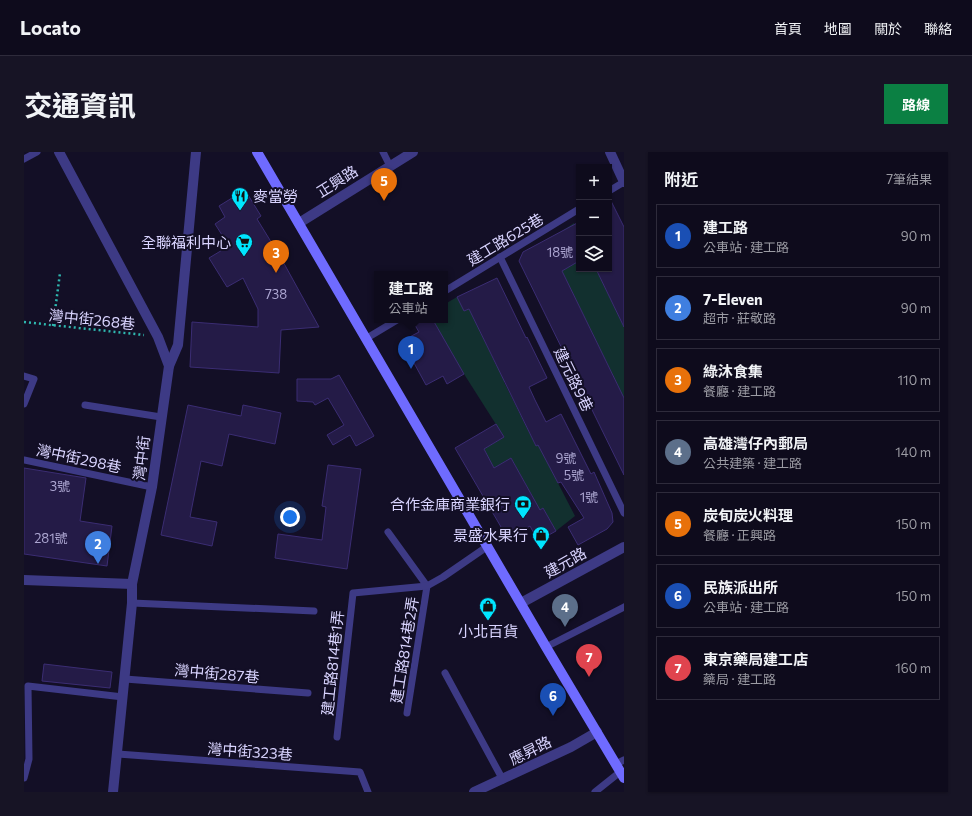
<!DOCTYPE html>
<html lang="zh-TW">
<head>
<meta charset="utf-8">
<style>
  :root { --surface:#0e0b1c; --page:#171425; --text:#f1f3f6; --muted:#9b9ba3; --line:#2e2b3b; --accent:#0b8043 }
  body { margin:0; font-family:Commissioner,"Noto Sans TC",sans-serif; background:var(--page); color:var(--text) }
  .controls { position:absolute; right:12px; top:12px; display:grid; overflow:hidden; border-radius:0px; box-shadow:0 1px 3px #0004 }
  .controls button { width:36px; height:36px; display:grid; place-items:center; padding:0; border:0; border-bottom:1px solid var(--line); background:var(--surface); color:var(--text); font:20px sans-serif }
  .you { position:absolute; left:266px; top:365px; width:14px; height:14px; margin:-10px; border:3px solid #fff; border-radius:50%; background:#1a73e8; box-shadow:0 0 0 6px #1a73e833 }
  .badge { display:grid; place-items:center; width:26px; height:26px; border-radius:50%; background:var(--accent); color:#fff; font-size:13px; font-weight:700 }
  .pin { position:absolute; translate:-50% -33px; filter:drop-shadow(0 1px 2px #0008) }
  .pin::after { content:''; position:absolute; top:21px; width:14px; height:12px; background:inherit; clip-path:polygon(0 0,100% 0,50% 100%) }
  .popup { position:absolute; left:350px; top:119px; width:74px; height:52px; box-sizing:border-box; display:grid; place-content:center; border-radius:0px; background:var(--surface); filter:drop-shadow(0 1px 3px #0005); font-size:13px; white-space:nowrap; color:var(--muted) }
  .popup b { font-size:15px; color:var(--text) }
  .popup::after { content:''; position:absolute; left:50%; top:100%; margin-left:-8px; border:8px solid transparent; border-top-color:var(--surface) }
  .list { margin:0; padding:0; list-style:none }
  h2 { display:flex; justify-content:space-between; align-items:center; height:52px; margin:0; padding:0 16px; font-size:17px }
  h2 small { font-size:13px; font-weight:400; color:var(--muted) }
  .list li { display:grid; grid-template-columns:26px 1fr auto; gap:12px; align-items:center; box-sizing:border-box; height:64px; margin:0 8px 8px; padding:0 8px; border:1px solid var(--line); border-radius:0px }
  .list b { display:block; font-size:15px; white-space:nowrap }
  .list p { margin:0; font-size:13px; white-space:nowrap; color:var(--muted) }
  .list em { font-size:13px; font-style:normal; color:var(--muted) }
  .icon { flex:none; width:22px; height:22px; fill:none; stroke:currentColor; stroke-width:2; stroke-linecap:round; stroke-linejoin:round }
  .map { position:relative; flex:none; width:600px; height:640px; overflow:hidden; border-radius:0px }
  header { display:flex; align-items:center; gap:24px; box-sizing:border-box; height:56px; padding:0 20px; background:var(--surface); border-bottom:1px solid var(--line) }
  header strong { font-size:19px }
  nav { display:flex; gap:22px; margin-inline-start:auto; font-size:14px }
  .intro { display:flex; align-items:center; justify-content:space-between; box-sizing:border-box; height:96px; padding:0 24px }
  h1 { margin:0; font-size:28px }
  .button { padding:10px 18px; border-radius:0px; background:var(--accent); color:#fff; font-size:14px; font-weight:700 }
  main { display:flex; gap:24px; padding:0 24px }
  aside { flex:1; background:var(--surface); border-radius:0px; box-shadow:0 1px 3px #0004 }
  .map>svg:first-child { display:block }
  .green { fill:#12302f }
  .building { fill:#241b47; stroke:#3b2d73 }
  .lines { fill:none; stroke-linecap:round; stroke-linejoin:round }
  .path { stroke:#2fb8b0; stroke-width:2.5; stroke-dasharray:2 3; stroke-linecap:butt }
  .lane { stroke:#3d3a85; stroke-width:7 }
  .street { stroke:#3d3a85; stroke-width:10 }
  .secondary { stroke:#6f6bff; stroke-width:10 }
  .labels { text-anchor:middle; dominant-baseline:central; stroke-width:4; stroke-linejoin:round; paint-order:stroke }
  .number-label { font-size:13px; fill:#aca6d1 }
  .street-label { font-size:15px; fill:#d9d4ff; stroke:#130f26 }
  .poi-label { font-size:15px; fill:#d9d4ff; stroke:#130f26; text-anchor:end }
</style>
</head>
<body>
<header>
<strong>Locato</strong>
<nav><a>首頁</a><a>地圖</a><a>關於</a><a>聯絡</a></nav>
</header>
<div class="intro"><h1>交通資訊</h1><a class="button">路線</a></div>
<main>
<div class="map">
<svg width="600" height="640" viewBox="0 0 600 640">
  <rect width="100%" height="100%" fill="#130f26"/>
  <g class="green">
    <path d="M550,71L555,81V117H572L600,175V246L538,119L550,112L535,81Z"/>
    <path d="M433,145L441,159L462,149L452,171L472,213L499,221L480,230L512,294L528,286L522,308L551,364L532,379L519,356L504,365L497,352L509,345L487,306L470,316L460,297L480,285L440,222L428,201L419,205L409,168H421V152Z"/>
  </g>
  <g class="building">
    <path d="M221,38L237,64L233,67L257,106L295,175L257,178L255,221L166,215L168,170L234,175V157L219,126L203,135L185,106L205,94L191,72L201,65L195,54Z"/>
    <path d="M585,45L600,75V175L572,117H585Z"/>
    <path d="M555,70V109L538,119L600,246V323L495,109L499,100Z"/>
    <path d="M473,126L502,186L503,185L523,226L505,235L511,248L522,270L537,262L567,322L570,320L588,361L589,370L583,377L554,393L544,375L560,366L537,330L534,331L514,293L512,294L445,157L440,159L433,145Z"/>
    <path d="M388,168H409L440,222L423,232L419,224L402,233L378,189L395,180Z"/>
    <path d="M315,223L350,284L332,294L326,283L309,293L303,283L320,273L304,246L291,253L289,250L273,249V227H307Z"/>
    <path d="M164,253L217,264L219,253L257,261L251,292L205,282L198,314L177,309L166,365L193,370L188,394L137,383Z"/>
    <path d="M472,272L480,285L460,297L470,316L487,306L516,358L519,356L532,379L514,389L506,374L484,387L431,296Z"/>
    <path d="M304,313L337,317L323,417L251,406L254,382L298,388L302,355L298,354Z"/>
    <path d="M0,316L62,326L56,369L88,374L83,414L0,402Z"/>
    <path d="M20,512L88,520L86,536L18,529Z"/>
  </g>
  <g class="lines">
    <g class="path">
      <path d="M0,170L120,183"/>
      <path d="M29,174L36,121"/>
    </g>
    <g class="lane">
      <path d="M359,0L366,14"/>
      <path d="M0,7L13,0"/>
      <path d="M585,39L600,30"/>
      <path d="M476,105L600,361"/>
      <path d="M421,139L555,57"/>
      <path d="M343,186L373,168"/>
      <path d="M0,224L10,227L0,252"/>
      <path d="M61,253L137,265"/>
      <path d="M0,308L128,335"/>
      <path d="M364,380L403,434L383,561"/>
      <path d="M108,451L290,459"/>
      <path d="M522,495L600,455"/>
      <path d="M421,521L479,628"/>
      <path d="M101,527L284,541"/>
      <path d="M313,585L329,441L403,434L419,425L464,394"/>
      <path d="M94,602L336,620L344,640"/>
      <path d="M592,612L600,608"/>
      <path d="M0,626L5,607L4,534L99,545"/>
      <path d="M571,640L596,620"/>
    </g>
    <g class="street">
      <path d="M35,0L134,185L145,214L128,335L108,432V451L89,640"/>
      <path d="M586,0L600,30"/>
      <path d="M275,71L389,0"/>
      <path d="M145,214L154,193L172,0"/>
      <path d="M0,428L108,432"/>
      <path d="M497,451L600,395"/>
      <path d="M450,640L547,595L573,580"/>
    </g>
    <path class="secondary" d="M233,0L522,495L600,626"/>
  </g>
  <defs>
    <g id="restaurant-pin" transform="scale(0.9)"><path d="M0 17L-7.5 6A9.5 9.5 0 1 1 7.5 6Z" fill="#00e5ff" stroke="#130f26"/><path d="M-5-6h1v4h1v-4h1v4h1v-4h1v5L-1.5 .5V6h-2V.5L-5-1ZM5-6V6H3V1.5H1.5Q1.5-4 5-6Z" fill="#111"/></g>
    <g id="supermarket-pin" transform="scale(0.9)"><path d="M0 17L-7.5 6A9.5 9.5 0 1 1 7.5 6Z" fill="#00e5ff" stroke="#130f26"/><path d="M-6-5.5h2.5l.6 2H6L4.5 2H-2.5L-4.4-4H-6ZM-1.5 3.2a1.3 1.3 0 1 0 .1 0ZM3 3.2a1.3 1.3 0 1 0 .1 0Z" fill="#111"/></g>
    <g id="bank-pin" transform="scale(0.9)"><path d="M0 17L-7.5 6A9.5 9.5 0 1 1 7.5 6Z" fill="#00e5ff" stroke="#130f26"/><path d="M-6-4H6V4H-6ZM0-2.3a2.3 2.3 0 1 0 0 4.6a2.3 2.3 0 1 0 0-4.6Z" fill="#111"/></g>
    <g id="shop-pin" transform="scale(0.9)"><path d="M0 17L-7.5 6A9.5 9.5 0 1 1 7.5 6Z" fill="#00e5ff" stroke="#130f26"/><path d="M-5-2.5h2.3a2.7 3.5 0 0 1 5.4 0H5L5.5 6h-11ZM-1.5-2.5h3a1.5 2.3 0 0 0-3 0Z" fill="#111"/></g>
  </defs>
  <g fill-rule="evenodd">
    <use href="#restaurant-pin" x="216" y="44"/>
    <use href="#supermarket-pin" x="220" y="90"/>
    <use href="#bank-pin" x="499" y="352"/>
    <use href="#shop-pin" x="517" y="383"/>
    <use href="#shop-pin" x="464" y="454"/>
  </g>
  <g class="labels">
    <g class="number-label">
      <text x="536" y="100">18號</text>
      <text x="252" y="142">738</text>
      <text x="542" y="306">9號</text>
      <text x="550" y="323">5號</text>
      <text x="36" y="334">3號</text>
      <text x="565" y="345">1號</text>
      <text x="27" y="386">281號</text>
    </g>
    <g class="street-label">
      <text transform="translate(313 29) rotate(-32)">正興路</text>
      <text transform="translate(481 87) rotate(-31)">建工路625巷</text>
      <text transform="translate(68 167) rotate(6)">灣中街268巷</text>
      <text transform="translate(550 227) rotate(64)">建元路9巷</text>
      <text transform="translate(55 306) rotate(12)">灣中街298巷</text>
      <text transform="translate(117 306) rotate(-83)">灣中街</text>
      <text transform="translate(541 410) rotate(-29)">建元路</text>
      <text transform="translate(380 498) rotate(-81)">建工路814巷2弄</text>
      <text transform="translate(308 511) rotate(-84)">建工路814巷1弄</text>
      <text transform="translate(193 521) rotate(5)">灣中街287巷</text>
      <text transform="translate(506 598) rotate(-26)">應昇路</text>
      <text transform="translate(226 599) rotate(4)">灣中街323巷</text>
    </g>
    <g class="poi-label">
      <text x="229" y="44" text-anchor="start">麥當勞</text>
      <text x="207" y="90">全聯福利中心</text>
      <text x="486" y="352">合作金庫商業銀行</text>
      <text x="504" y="383">景盛水果行</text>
      <text x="464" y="479" text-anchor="middle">小北百貨</text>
    </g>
  </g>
</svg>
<div class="controls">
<button>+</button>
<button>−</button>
<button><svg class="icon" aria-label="layers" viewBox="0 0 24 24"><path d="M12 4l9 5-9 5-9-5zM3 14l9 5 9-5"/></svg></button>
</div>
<div class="you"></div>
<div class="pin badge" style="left:387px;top:217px;background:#1a4fb4">1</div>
<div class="popup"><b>建工路</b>公車站</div>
<div class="pin badge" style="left:74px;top:412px;background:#3f7fe0">2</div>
<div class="pin badge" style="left:252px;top:121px;background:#e8710a">3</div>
<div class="pin badge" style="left:541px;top:475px;background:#5c6f8a">4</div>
<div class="pin badge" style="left:360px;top:49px;background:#e8710a">5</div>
<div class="pin badge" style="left:529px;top:564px;background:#1a4fb4">6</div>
<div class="pin badge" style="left:565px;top:525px;background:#e0444e">7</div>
</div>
<aside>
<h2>附近<small>7筆結果</small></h2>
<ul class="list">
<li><span class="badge" style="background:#1a4fb4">1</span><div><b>建工路</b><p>公車站 · 建工路</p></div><em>90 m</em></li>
<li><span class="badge" style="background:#3f7fe0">2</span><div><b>7-Eleven</b><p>超市 · 莊敬路</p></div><em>90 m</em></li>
<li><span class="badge" style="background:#e8710a">3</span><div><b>綠沐食集</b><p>餐廳 · 建工路</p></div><em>110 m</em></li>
<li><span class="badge" style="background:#5c6f8a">4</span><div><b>高雄灣仔內郵局</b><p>公共建築 · 建工路</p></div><em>140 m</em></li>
<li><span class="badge" style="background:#e8710a">5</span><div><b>炭旬炭火料理</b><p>餐廳 · 正興路</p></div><em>150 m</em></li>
<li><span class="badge" style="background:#1a4fb4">6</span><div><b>民族派出所</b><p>公車站 · 建工路</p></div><em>150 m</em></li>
<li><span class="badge" style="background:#e0444e">7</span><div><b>東京藥局建工店</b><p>藥局 · 建工路</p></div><em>160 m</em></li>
</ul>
</aside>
</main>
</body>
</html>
